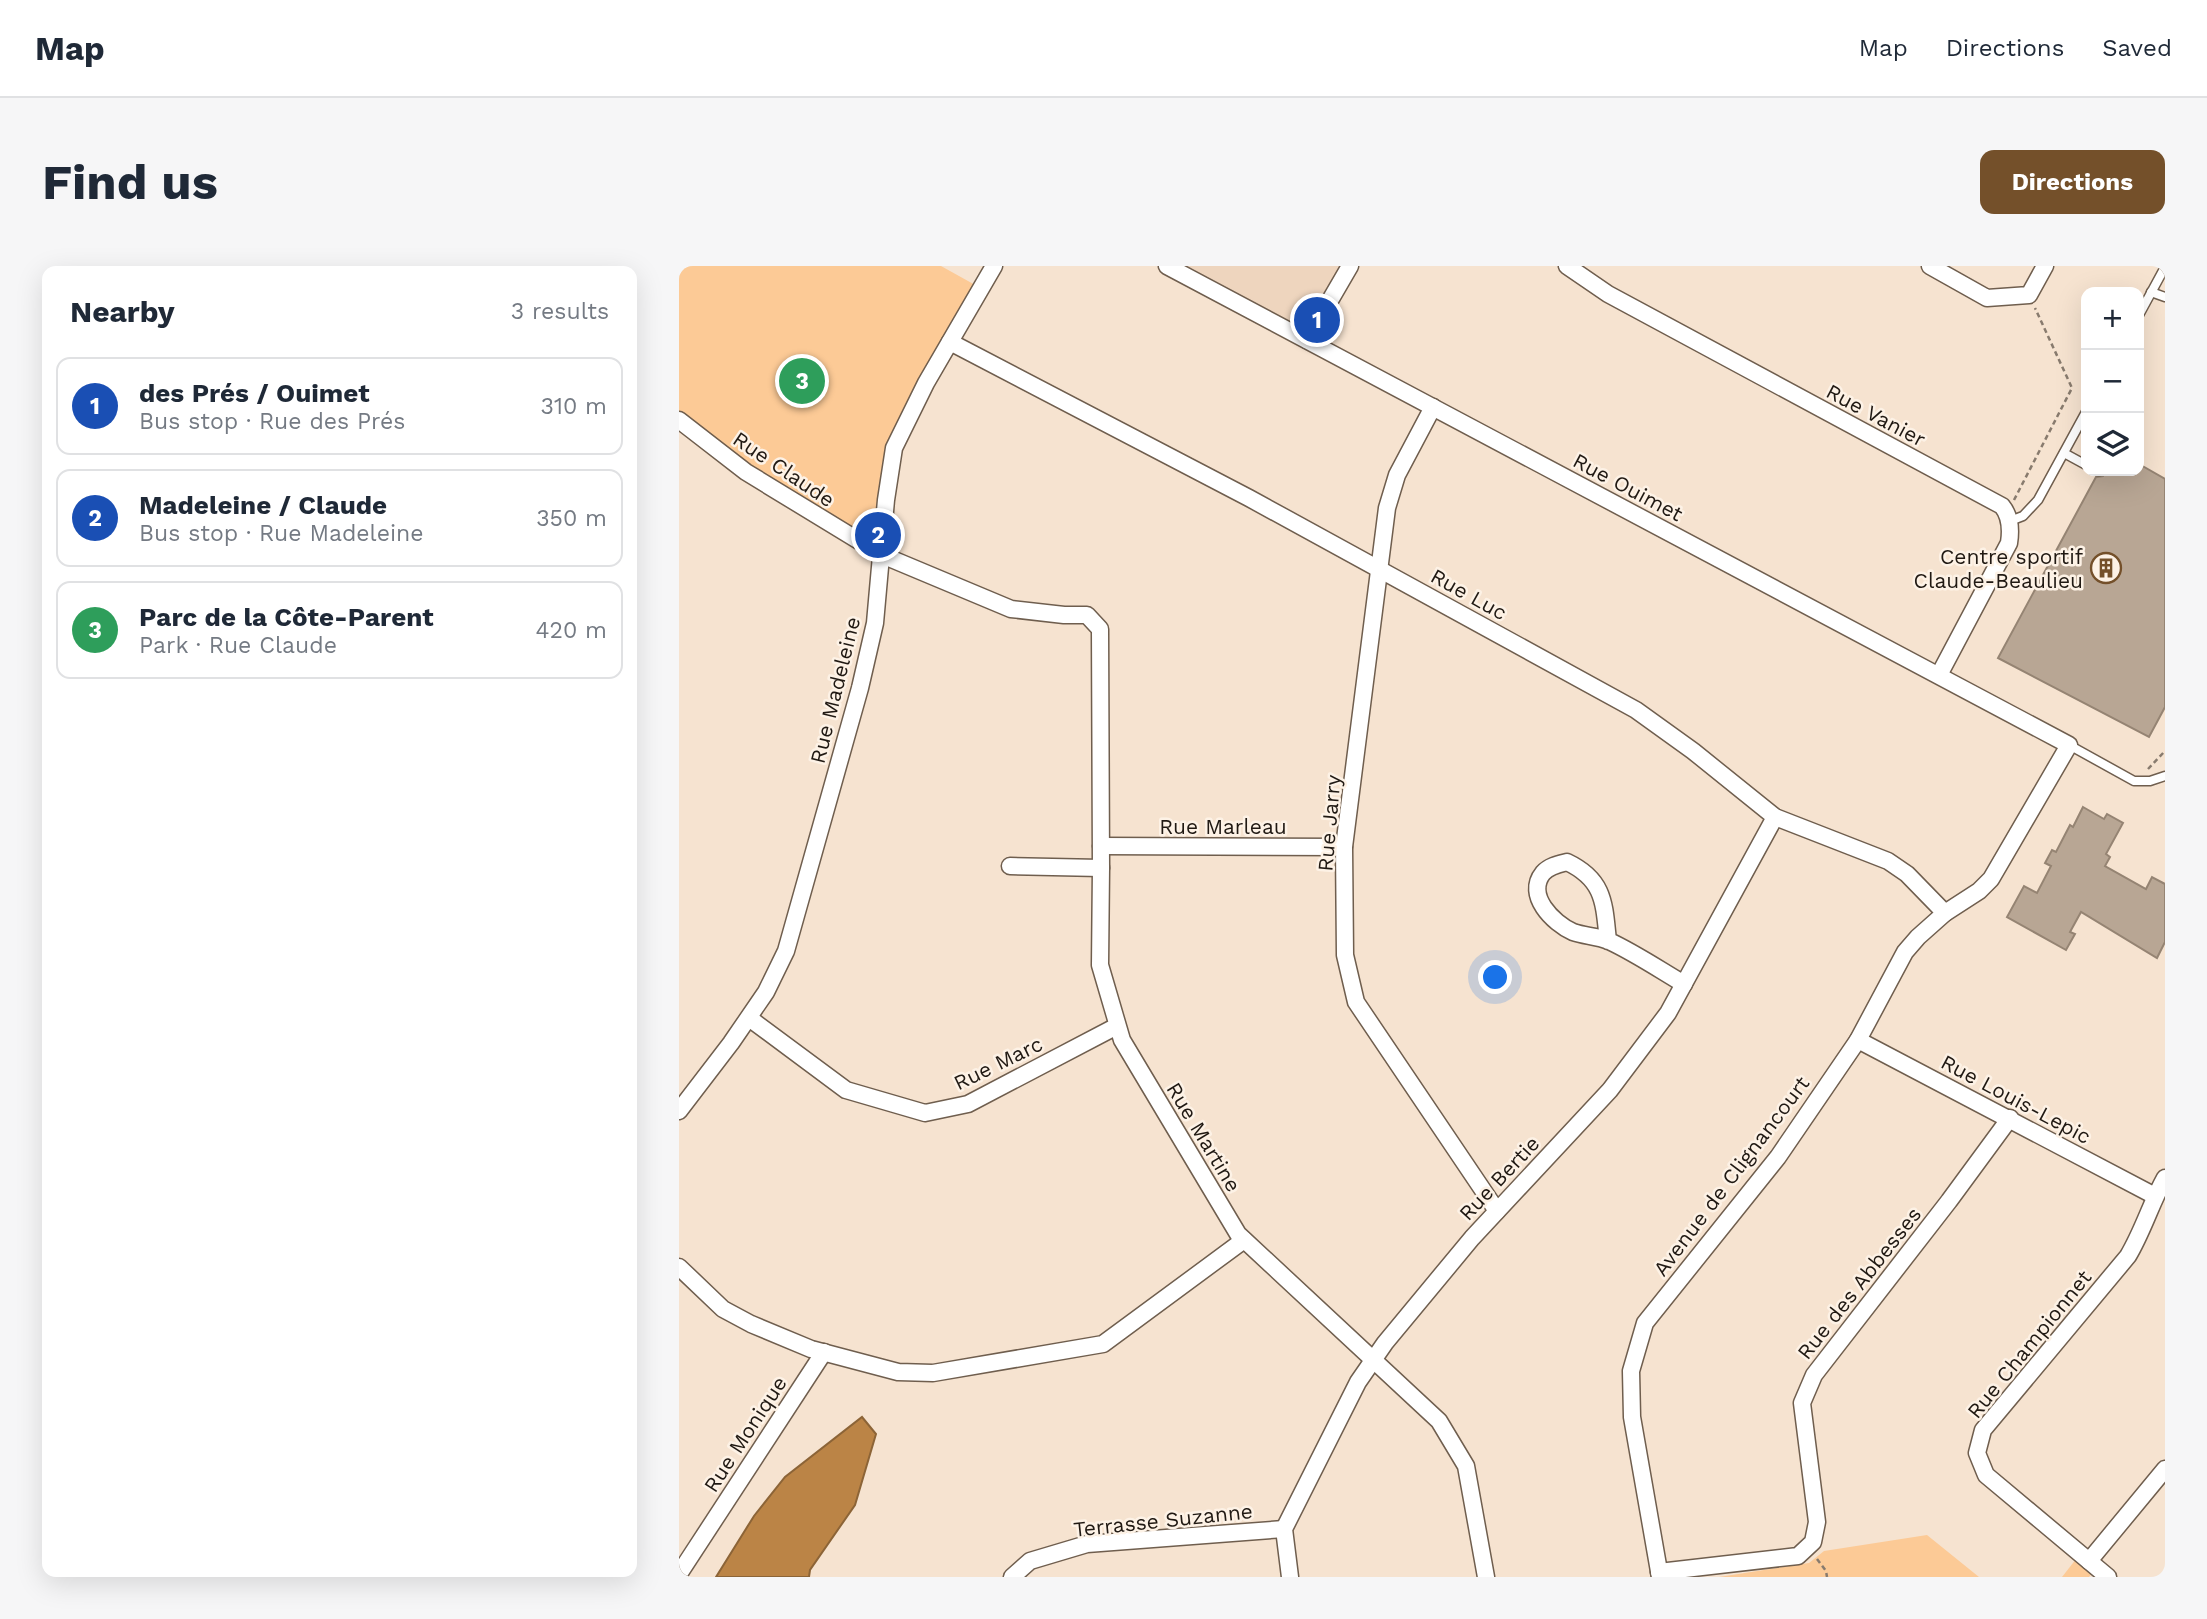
<!DOCTYPE html>
<html lang="en">
<head>
<meta charset="utf-8">
<style>
  :root { --surface:#fff; --page:#f6f6f7; --text:#1f2937; --muted:#747a83; --line:#e0e1e3; --accent:#74502a }
  body { margin:0; font-family:"Work Sans",sans-serif; background:var(--page); color:var(--text) }
  .controls { position:absolute; right:21px; top:21px; display:grid; overflow:hidden; border-radius:14px; box-shadow:0 7px 28px #0002 }
  .controls button { width:63px; height:63px; display:grid; place-items:center; padding:0; border:0; border-bottom:2px solid var(--line); background:var(--surface); color:var(--text); font:35px sans-serif }
  .you { position:absolute; left:817px; top:712px; width:24px; height:24px; margin:-18px; border:5px solid #fff; border-radius:50%; background:#1a73e8; box-shadow:0 0 0 10px #1a73e833 }
  .badge { display:grid; place-items:center; width:46px; height:46px; border-radius:50%; background:var(--accent); color:#fff; font-size:23px; font-weight:700 }
  .pin { position:absolute; translate:-50% -50%; border:4px solid #fff; box-shadow:0 2px 7px #0006 }
  .list { margin:0; padding:0; list-style:none }
  h2 { display:flex; justify-content:space-between; align-items:center; height:91px; margin:0; padding:0 28px; font-size:30px }
  h2 small { font-size:23px; font-weight:400; color:var(--muted) }
  .list li { display:grid; grid-template-columns:46px 1fr auto; gap:21px; align-items:center; box-sizing:border-box; height:98px; margin:0 14px 14px; padding:0 14px; border:2px solid var(--line); border-radius:14px }
  .list b { display:block; font-size:26px; white-space:nowrap }
  .list p { margin:0; font-size:23px; white-space:nowrap; color:var(--muted) }
  .list em { font-size:23px; font-style:normal; color:var(--muted) }
  .icon { flex:none; width:38px; height:38px; fill:none; stroke:currentColor; stroke-width:2; stroke-linecap:round; stroke-linejoin:round }
  .map { position:relative; flex:none; width:1486px; height:1311px; overflow:hidden; border-radius:14px }
  header { display:flex; align-items:center; gap:42px; box-sizing:border-box; height:98px; padding:0 35px; background:var(--surface); border-bottom:2px solid var(--line) }
  header strong { font-size:33px }
  nav { display:flex; gap:38px; margin-inline-start:auto; font-size:24px }
  .intro { display:flex; align-items:center; justify-content:space-between; box-sizing:border-box; height:168px; padding:0 42px }
  h1 { margin:0; font-size:49px }
  .button { padding:18px 32px; border-radius:14px; background:var(--accent); color:#fff; font-size:24px; font-weight:700 }
  main { display:flex; gap:42px; padding:0 42px }
  aside { flex:1; background:var(--surface); border-radius:14px; box-shadow:0 7px 28px #0002 }
  .map>svg:first-child { display:block }
  .built { fill:#eed5be }
  .green { fill:#fcca96 }
  .water { fill:#bb8446; stroke:#8c6437; stroke-width:2 }
  .building { fill:#b8a694; stroke:#958473; stroke-width:2 }
  .lines { fill:none; stroke-linecap:round; stroke-linejoin:round }
  .lane-casing { stroke:#6f5e4e; stroke-width:11 }
  .street-casing { stroke:#6f5e4e; stroke-width:19 }
  .path { stroke:#887b6e; stroke-width:2.5; stroke-dasharray:5 3.5; stroke-linecap:butt }
  .lane { stroke:#fff; stroke-width:8 }
  .street { stroke:#fff; stroke-width:16 }
  .labels { text-anchor:middle; dominant-baseline:central; stroke-width:5; stroke-linejoin:round; paint-order:stroke }
  .street-label { font-size:21px; fill:#201913; stroke:#fdf2e6 }
  .poi-label { font-size:21px; fill:#201913; stroke:#fdf2e6; text-anchor:end }
</style>
</head>
<body>
<header>
<strong>Map</strong>
<nav><a>Map</a><a>Directions</a><a>Saved</a></nav>
</header>
<div class="intro"><h1>Find us</h1><a class="button">Directions</a></div>
<main>
<aside>
<h2>Nearby<small>3 results</small></h2>
<ul class="list">
<li><span class="badge" style="background:#1a4fb4">1</span><div><b>des Prés / Ouimet</b><p>Bus stop · Rue des Prés</p></div><em>310 m</em></li>
<li><span class="badge" style="background:#1a4fb4">2</span><div><b>Madeleine / Claude</b><p>Bus stop · Rue Madeleine</p></div><em>350 m</em></li>
<li><span class="badge" style="background:#2e9e5b">3</span><div><b>Parc de la Côte-Parent</b><p>Park · Rue Claude</p></div><em>420 m</em></li>
</ul>
</aside>
<div class="map">
<svg width="1486" height="1311" viewBox="0 0 1486 1311">
  <rect width="100%" height="100%" fill="#f6e3d0"/>
  <path class="built" d="M493,0H662L621,71Z"/>
  <g class="green">
    <path d="M0,0H262L298,20L210,180L204,288L0,153Z"/>
    <path d="M1248,1269L1300,1311H1040L1130,1297L1145,1285Z"/>
    <path d="M1401,1288L1418,1302L1410,1311H1383Z"/>
  </g>
  <path class="water" d="M183,1151L197,1168L176,1239L131,1304L130,1311H37L75,1250L106,1211Z"/>
  <g class="building">
    <path d="M1460,198L1486,213V441L1470,471L1319,392L1417,211L1424,210L1426,205H1460Z"/>
    <path d="M1404,541L1425,553L1428,548L1444,557L1427,588L1431,591L1426,600L1467,623L1473,611L1486,618V676L1478,692L1402,646L1391,666L1396,668L1387,684L1328,651L1345,620L1358,627L1372,600L1366,597L1373,584L1377,586L1391,559L1394,561Z"/>
  </g>
  <g class="lines">
    <g class="lane-casing">
      <g id="lane">
        <path d="M1472,26L1486,31"/>
        <path d="M1460,49L1486,1"/>
        <path d="M1385,187L1407,199"/>
        <path d="M1419,205H1420"/>
        <path d="M1331,255L1344,250L1359,234L1407,146"/>
        <path d="M1390,479L1455,515H1471L1486,510"/>
      </g>
    </g>
    <g class="street-casing">
      <g id="street">
        <path d="M488,0L1390,479L1312,613L1300,625L1266,647L1239,671L1226,686L1179,774L1099,891L966,1057L952,1105L953,1151L981,1311"/>
        <path d="M888,0L929,28L1323,240C1332,251 1332,264 1330,277L1260,409"/>
        <path d="M1251,0L1308,32L1350,29L1366,0"/>
        <path d="M628,74L671,0"/>
        <path d="M271,76L570,232L957,444L1014,485L1096,551L1209,595L1228,608L1266,647"/>
        <path d="M754,141L718,209L708,242L665,581L666,689L677,736L818,945"/>
        <path d="M0,154L67,206L203,289L332,343L385,349H408L421,363L422,602L421,699L443,774L559,968L760,1155L787,1200L807,1311"/>
        <path d="M422,580L665,581"/>
        <path d="M331,600L422,602"/>
        <path d="M929,675C925,638 926,614 888,596C880,598 870,600 864,607C846,629 874,657 894,666C905,670 919,670 930,675C956,687 981,704 1005,718"/>
        <path d="M70,752L167,824L246,847L289,838L438,760"/>
        <path d="M1179,774L1476,930"/>
        <path d="M0,845L52,777L87,726L107,685L181,422L196,357L207,234L215,182L247,117L315,0"/>
        <path d="M0,1001L44,1043L72,1058L132,1083L219,1106L254,1107L424,1078L565,974"/>
        <path d="M1410,1295L1486,1203"/>
        <path d="M980,1306L1119,1290L1134,1276L1138,1256L1123,1137L1135,1109L1270,935L1331,852"/>
        <path d="M0,1308L145,1086"/>
        <path d="M333,1311L351,1295L408,1278L605,1263"/>
        <path d="M611,1311L605,1263L679,1116L706,1077L793,972L931,824L989,747L1096,551"/>
        <path d="M1429,1311L1307,1209L1298,1187L1304,1164L1449,990C1464,965 1472,937 1486,912"/>
      </g>
    </g>
    <g class="path">
      <path d="M1335,234L1393,122L1356,42"/>
      <path d="M1469,503L1486,485"/>
      <path d="M1138,1293L1147,1305L1148,1311"/>
    </g>
    <use href="#lane" class="lane"/>
    <use href="#street" class="street"/>
  </g>
  <defs>
    <g id="building-ring" transform="scale(1.575)"><circle r="9.5" fill="#fdf2e6" stroke="#74502a" stroke-width="1.5"/><path d="M-4-6H4V6H1V3H-1V6H-4ZM-2.5-4.3h1.7v1.8h-1.7ZM.8-4.3h1.7v1.8H.8ZM-2.5-1h1.7V.8h-1.7ZM.8-1h1.7V.8H.8Z" fill="#74502a"/></g>
  </defs>
  <g fill-rule="evenodd">
    <use href="#building-ring" x="1427" y="302"/>
  </g>
  <g class="labels">
    <g class="street-label">
      <text transform="translate(1197 149) rotate(28)">Rue Vanier</text>
      <text transform="translate(105 203) rotate(34)">Rue Claude</text>
      <text transform="translate(949 221) rotate(28)">Rue Ouimet</text>
      <text transform="translate(790 328) rotate(29)">Rue Luc</text>
      <text transform="translate(156 424) rotate(-76)">Rue Madeleine</text>
      <text transform="translate(650 557) rotate(-85)">Rue Jarry</text>
      <text x="544" y="560">Rue Marleau</text>
      <text transform="translate(319 797) rotate(-26)">Rue Marc</text>
      <text transform="translate(1337 833) rotate(28)">Rue Louis-Lepic</text>
      <text transform="translate(525 871) rotate(59)">Rue Martine</text>
      <text transform="translate(1052 910) rotate(-53)">Avenue de Clignancourt</text>
      <text transform="translate(820 912) rotate(-47)">Rue Bertie</text>
      <text transform="translate(1180 1017) rotate(-52)">Rue des Abbesses</text>
      <text transform="translate(1350 1078) rotate(-51)">Rue Championnet</text>
      <text transform="translate(66 1168) rotate(-57)">Rue Monique</text>
      <text transform="translate(484 1254) rotate(-6)">Terrasse Suzanne</text>
    </g>
    <g class="poi-label">
      <text x="1404" y="290">Centre sportif<tspan x="1404" dy="24">Claude-Beaulieu</tspan></text>
    </g>
  </g>
</svg>
<div class="controls">
<button>+</button>
<button>−</button>
<button><svg class="icon" aria-label="layers" viewBox="0 0 24 24"><path d="M12 4l9 5-9 5-9-5zM3 14l9 5 9-5"/></svg></button>
</div>
<div class="you"></div>
<div class="pin badge" style="left:638px;top:54px;background:#1a4fb4">1</div>
<div class="pin badge" style="left:199px;top:269px;background:#1a4fb4">2</div>
<div class="pin badge" style="left:123px;top:115px;background:#2e9e5b">3</div>
</div>
</main>
</body>
</html>
